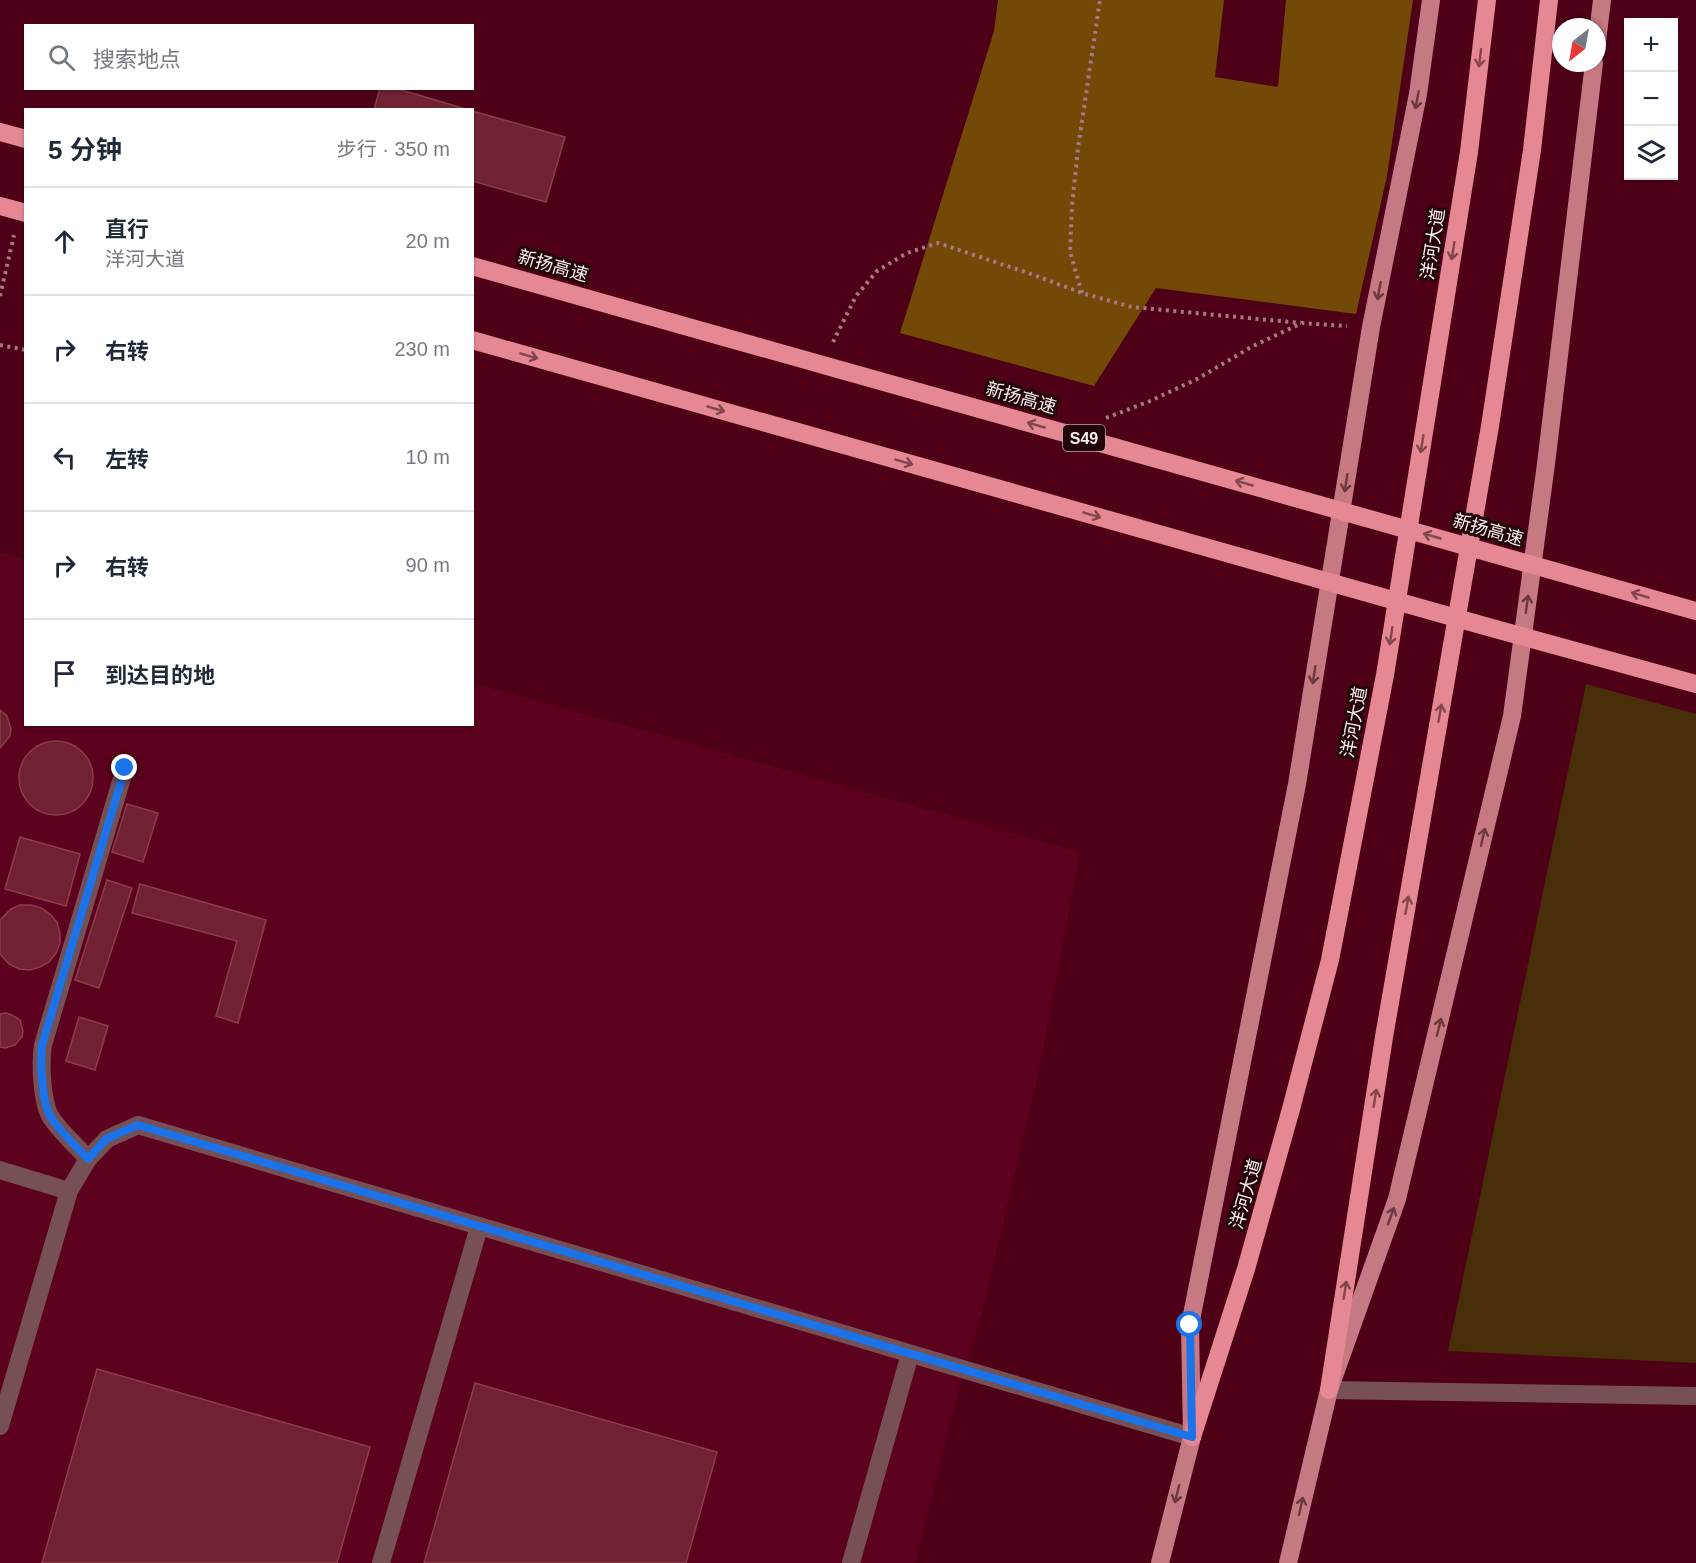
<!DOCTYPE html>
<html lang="zh">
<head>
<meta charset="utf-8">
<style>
  :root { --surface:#fff; --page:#f6f6f7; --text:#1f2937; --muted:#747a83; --line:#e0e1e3 }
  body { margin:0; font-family:Arial,"Noto Sans SC",sans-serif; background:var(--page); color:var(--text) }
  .controls { position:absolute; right:18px; top:18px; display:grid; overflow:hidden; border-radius:0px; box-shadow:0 2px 4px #0004 }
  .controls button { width:54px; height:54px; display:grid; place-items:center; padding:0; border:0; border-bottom:2px solid var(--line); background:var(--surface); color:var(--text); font:30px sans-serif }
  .compass { position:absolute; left:1552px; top:18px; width:54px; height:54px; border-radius:50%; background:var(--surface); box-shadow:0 2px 4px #0004; rotate:211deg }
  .stop { position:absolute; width:18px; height:18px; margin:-14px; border:4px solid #1a73e8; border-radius:50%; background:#fff }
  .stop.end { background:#1a73e8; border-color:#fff; box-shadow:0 2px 6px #0008 }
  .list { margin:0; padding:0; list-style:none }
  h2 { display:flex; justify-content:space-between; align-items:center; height:78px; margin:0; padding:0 24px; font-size:26px }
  h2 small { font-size:20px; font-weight:400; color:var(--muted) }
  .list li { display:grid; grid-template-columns:39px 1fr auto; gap:18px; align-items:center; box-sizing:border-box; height:108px; padding:0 24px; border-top:2px solid var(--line) }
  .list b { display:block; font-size:22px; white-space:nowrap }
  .list p { margin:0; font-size:20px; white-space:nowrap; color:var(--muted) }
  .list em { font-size:20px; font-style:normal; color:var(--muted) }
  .icon { flex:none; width:33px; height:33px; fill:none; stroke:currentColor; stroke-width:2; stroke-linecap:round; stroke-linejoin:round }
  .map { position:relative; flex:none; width:1696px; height:1563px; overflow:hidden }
  .search { position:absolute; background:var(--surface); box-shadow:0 2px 4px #0004; left:24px; top:24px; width:450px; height:66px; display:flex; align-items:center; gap:15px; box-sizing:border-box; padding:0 21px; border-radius:0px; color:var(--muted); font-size:22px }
  .panel { position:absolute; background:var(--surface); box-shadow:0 2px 4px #0004; left:24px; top:108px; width:450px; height:618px; border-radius:0px }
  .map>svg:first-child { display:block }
  .built { fill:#5c011e }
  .green { fill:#482f09 }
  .forest { fill:#724907 }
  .building { fill:#702232; stroke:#8d3c4a; stroke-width:1.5 }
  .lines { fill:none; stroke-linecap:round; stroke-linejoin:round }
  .path { stroke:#a57985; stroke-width:4; stroke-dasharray:3 4.5; stroke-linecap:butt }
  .minor { stroke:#765054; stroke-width:18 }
  .major { stroke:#c67982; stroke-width:18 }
  .highway { stroke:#e58894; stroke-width:18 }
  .highway-bridge { stroke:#e58894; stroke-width:18 }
  .oneway { stroke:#83464e }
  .oneway2 { stroke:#6b383f }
  .route { stroke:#1a73e8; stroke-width:8 }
  .labels { text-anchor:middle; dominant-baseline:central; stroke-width:6; stroke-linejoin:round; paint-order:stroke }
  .shield { fill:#210308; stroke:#b9a9ab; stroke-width:1.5 }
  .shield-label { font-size:16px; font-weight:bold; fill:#faf0f1 }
  .street-label { font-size:18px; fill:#faf0f1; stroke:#210308 }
</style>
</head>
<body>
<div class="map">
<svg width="1696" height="1563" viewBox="0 0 1696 1563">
  <rect width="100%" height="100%" fill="#4e0017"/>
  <path class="built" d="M0,552L25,559L26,724H472L473,683L1080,852L1040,1067L983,1308L950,1422L915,1563H0Z"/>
  <path class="green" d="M1586,684L1696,714V1363L1448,1351Z"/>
  <path class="forest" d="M998,0H1224L1215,77L1278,87L1286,0H1413L1387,176L1356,314L1156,288L1094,386L900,333L994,31Z"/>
  <g class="building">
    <path d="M380,88H395L469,110H374Z"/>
    <path d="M472,111L565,137L546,202L472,181Z"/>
    <path d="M0,710L7,716L11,729L10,736L0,748Z"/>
    <circle cx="56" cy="778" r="37"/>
    <path d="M127,804L158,813L143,862L112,852Z"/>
    <path d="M20,837L80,854L66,906L5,889Z"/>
    <path d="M107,880L132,888L99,988L75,980Z"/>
    <path d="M140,884L266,920L238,1023L216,1016L237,941L132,913Z"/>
    <path d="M20,905H31L41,908L50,914L57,922L60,933V943L56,953L49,962L40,967L30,970L19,969L9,964L0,954V920L11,909Z"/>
    <path d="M5,1013L10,1014L20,1020L23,1031L22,1037L15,1045L5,1048L0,1047V1014Z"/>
    <path d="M79,1017L108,1026L95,1070L66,1061Z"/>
    <path d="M97,1369L370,1447L337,1563H42Z"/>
    <path d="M475,1383L717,1452L686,1563H424Z"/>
  </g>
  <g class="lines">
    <g class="path">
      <path d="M1082,293L1070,252L1072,206L1078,148L1100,0"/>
      <path d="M0,296L14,235"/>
      <path d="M833,342L856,296L877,271L907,253L938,243L1031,274L1082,293L1132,307L1301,323"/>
      <path d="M0,345L26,350"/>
      <path d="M1106,418L1150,401L1197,379L1253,346L1302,323L1347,326"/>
    </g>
    <g class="minor">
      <path d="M88,1159C76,1145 60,1132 50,1116C42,1101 40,1063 43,1045L125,768"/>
      <path d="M0,1170L69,1191"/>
      <path d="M1329,1390L1696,1396"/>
      <path d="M0,1426L69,1191L88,1159L107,1139L138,1125L1192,1437"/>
      <path d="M381,1563L479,1227"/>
      <path d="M851,1563L910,1354"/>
    </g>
    <g class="major">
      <path d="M1597,42L1602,0"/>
      <path d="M1160,1563L1192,1437L1190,1325L1297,784L1371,327L1418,94L1431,0"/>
      <path d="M1288,1563L1329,1390L1397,1199L1512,716L1546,464L1594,63"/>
    </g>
    <g class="highway">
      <path d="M0,132L26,139"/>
      <path d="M1329,1390L1384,1037L1490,426L1532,150L1549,0"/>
      <path d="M1192,1437L1246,1269L1291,1109L1330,960L1385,675L1469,152L1487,0"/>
    </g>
    <g class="highway-bridge">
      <path d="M0,206L26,213"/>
      <path d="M472,266L1696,611"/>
      <path d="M472,340L1481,625L1696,684"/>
    </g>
  </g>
  <defs><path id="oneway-shaft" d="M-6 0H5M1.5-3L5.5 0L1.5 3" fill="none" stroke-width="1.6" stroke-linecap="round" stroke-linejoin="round" transform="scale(1.5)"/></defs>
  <g class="oneway">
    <use href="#oneway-shaft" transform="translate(1480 58) rotate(97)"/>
    <use href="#oneway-shaft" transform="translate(1453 251) rotate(99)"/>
    <use href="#oneway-shaft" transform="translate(529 356) rotate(16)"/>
    <use href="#oneway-shaft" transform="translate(716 409) rotate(16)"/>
    <use href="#oneway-shaft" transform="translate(1036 425) rotate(-164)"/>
    <use href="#oneway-shaft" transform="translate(1422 444) rotate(99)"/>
    <use href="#oneway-shaft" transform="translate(904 462) rotate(16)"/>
    <use href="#oneway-shaft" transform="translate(1244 483) rotate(-164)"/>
    <use href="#oneway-shaft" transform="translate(1092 515) rotate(16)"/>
    <use href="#oneway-shaft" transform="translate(1432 536) rotate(-164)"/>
    <use href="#oneway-shaft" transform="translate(1640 595) rotate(-164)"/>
    <use href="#oneway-shaft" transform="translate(1391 636) rotate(99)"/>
    <use href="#oneway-shaft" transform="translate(1440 713) rotate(-80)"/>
    <use href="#oneway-shaft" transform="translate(1407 905) rotate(-80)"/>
    <use href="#oneway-shaft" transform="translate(1375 1098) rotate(-81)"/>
    <use href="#oneway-shaft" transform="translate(1345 1290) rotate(-81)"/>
  </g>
  <g class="oneway2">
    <use href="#oneway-shaft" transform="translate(1417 100) rotate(101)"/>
    <use href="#oneway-shaft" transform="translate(1379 291) rotate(101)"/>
    <use href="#oneway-shaft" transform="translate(1346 483) rotate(99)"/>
    <use href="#oneway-shaft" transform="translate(1527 604) rotate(-82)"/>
    <use href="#oneway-shaft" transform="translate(1314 675) rotate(99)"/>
    <use href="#oneway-shaft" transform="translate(1483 837) rotate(-77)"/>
    <use href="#oneway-shaft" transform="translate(1439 1027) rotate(-76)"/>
    <use href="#oneway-shaft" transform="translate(1391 1216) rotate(-70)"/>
    <use href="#oneway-shaft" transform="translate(1177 1494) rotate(104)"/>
    <use href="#oneway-shaft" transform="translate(1301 1506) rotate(-77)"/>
  </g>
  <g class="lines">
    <path class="route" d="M125,768L42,1045C40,1063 42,1101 50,1116C60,1132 76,1146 88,1159L106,1139L138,1125L1192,1437L1190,1325"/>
  </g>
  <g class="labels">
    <rect class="shield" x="1063" y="425" width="42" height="26" rx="4.5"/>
    <g class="shield-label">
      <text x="1084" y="438">S49</text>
    </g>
    <g class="street-label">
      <text transform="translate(1433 244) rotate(-81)">洋河大道</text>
      <text transform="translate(553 266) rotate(16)">新扬高速</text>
      <text transform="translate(1021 398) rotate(16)">新扬高速</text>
      <text transform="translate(1488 530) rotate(16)">新扬高速</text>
      <text transform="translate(1354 722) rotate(-79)">洋河大道</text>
      <text transform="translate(1246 1194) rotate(-74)">洋河大道</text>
    </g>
  </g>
</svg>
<div class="controls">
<button>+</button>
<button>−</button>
<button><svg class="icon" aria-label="layers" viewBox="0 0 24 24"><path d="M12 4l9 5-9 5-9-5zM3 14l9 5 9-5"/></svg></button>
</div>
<svg class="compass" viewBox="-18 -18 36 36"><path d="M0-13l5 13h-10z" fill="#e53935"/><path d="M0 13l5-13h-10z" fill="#747a83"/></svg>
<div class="stop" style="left:1190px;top:1325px"></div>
<div class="stop end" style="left:125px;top:768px"></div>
<div class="search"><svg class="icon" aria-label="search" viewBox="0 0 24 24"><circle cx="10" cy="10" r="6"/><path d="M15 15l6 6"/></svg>搜索地点</div>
<section class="panel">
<h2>5 分钟<small>步行 · 350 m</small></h2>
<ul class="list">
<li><svg class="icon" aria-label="ahead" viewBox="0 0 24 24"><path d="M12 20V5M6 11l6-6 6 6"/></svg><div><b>直行</b><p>洋河大道</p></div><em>20 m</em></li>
<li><svg class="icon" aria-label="right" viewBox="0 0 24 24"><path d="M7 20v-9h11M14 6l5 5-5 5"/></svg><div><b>右转</b></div><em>230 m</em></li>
<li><svg class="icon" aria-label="left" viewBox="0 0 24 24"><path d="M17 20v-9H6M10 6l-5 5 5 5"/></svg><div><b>左转</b></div><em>10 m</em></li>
<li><svg class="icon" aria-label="right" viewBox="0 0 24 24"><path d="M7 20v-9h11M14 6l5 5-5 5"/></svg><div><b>右转</b></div><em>90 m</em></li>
<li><svg class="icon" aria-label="arrive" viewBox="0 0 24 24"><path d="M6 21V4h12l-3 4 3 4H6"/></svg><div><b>到达目的地</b></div></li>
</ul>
</section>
</div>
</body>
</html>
